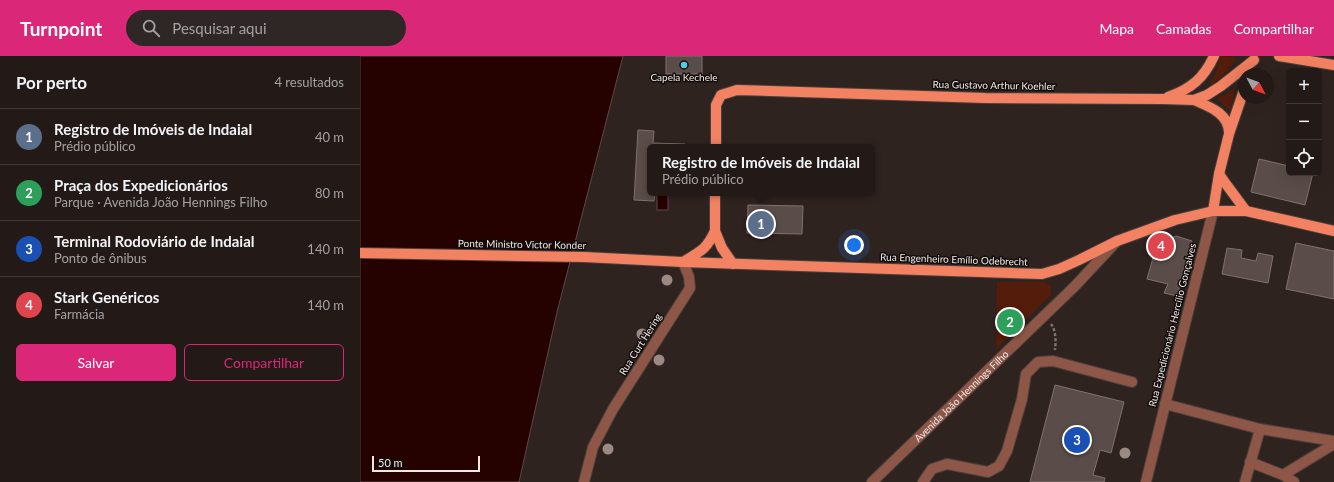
<!DOCTYPE html>
<html lang="pt">
<head>
<meta charset="utf-8">
<style>
  :root { --surface:#231a18; --page:#2f2725; --text:#f1f3f6; --muted:#a3a1a2; --line:#403837; --accent:#db2777 }
  body { margin:0; font-family:Lato,sans-serif; background:var(--page); color:var(--text) }
  .controls { position:absolute; right:12px; top:12px; display:grid; overflow:hidden; border-radius:6px; box-shadow:0 4px 16px #0002 }
  .controls button { width:36px; height:36px; display:grid; place-items:center; padding:0; border:0; border-bottom:1px solid var(--line); background:var(--surface); color:var(--text); font:20px sans-serif }
  .compass { position:absolute; left:878px; top:12px; width:36px; height:36px; border-radius:50%; background:var(--surface); box-shadow:0 4px 16px #0002; rotate:131deg }
  .scale { position:absolute; left:12px; bottom:10px; width:108px; box-sizing:border-box; padding-left:4px; border:2px solid #f0e8e5; border-top:0; font-size:11px; line-height:14px; white-space:nowrap; color:#f0e8e5; -webkit-text-stroke:3px #130e0c; paint-order:stroke }
  .you { position:absolute; left:494px; top:189px; width:14px; height:14px; margin:-10px; border:3px solid #fff; border-radius:50%; background:#1a73e8; box-shadow:0 0 0 6px #1a73e833 }
  .badge { display:grid; place-items:center; width:26px; height:26px; border-radius:50%; background:var(--accent); color:#fff; font-size:13px; font-weight:700 }
  .pin { position:absolute; translate:-50% -50%; border:2px solid #fff; box-shadow:0 1px 4px #0006 }
  .popup { position:absolute; left:287px; top:88px; width:228px; height:52px; box-sizing:border-box; display:grid; place-content:center; border-radius:6px; background:var(--surface); filter:drop-shadow(0 1px 3px #0005); font-size:13px; white-space:nowrap; color:var(--muted) }
  .popup b { font-size:15px; color:var(--text) }
  .popup::after { content:''; position:absolute; left:50%; top:100%; margin-left:-8px; border:8px solid transparent; border-top-color:var(--surface) }
  .list { margin:0; padding:0; list-style:none }
  h2 { display:flex; justify-content:space-between; align-items:center; height:52px; margin:0; padding:0 16px; font-size:17px }
  h2 small { font-size:13px; font-weight:400; color:var(--muted) }
  .list li { display:grid; grid-template-columns:26px 1fr auto; gap:12px; align-items:center; box-sizing:border-box; height:56px; padding:0 16px; border-top:1px solid var(--line) }
  .list b { display:block; font-size:15px; white-space:nowrap }
  .list p { margin:0; font-size:13px; white-space:nowrap; color:var(--muted) }
  .list em { font-size:13px; font-style:normal; color:var(--muted) }
  .actions { display:flex; gap:8px; padding:12px 16px }
  .actions a { flex:1; padding:9px 0; border:1px solid var(--accent); border-radius:6px; text-align:center; font-size:14px; color:var(--accent) }
  .actions .main { background:var(--accent); color:#fff }
  .icon { flex:none; width:22px; height:22px; fill:none; stroke:currentColor; stroke-width:2; stroke-linecap:round; stroke-linejoin:round }
  .map { position:relative; flex:none; width:974px; height:426px; overflow:hidden }
  header { display:flex; align-items:center; gap:24px; box-sizing:border-box; height:56px; padding:0 20px; background:var(--accent); color:#fff }
  header strong { font-size:19px }
  nav { display:flex; gap:22px; margin-inline-start:auto; font-size:14px }
  .search { width:280px; height:36px; background:var(--page); display:flex; align-items:center; gap:10px; box-sizing:border-box; padding:0 14px; border-radius:22px; color:var(--muted); font-size:15px }
  main { display:flex }
  aside { flex:1; background:var(--surface) }
  .map>svg:first-child { display:block }
  .green { fill:#541c0b }
  .water { fill:#250100; stroke:#624645 }
  .building { fill:#5a4d49; stroke:#80716d }
  .lines { fill:none; stroke-linecap:round; stroke-linejoin:round }
  .minor-casing { stroke:#4a3f3c; stroke-width:12 }
  .major-casing { stroke:#4a3f3c; stroke-width:12 }
  .path { stroke:#7f7471; stroke-width:2.5; stroke-dasharray:3 2; stroke-linecap:butt }
  .minor { stroke:#8d5646; stroke-width:10 }
  .major { stroke:#f28261; stroke-width:10 }
  .tree { fill:#9b8984 }
  .poi-dot { fill:#59c8e4; stroke:#130e0c; stroke-width:1.5 }
  .labels { text-anchor:middle; dominant-baseline:central; stroke-width:3; stroke-linejoin:round; paint-order:stroke }
  .poi-label { font-size:10px; fill:#f0e8e5; stroke:#130e0c }
  .street-label { font-size:10px; fill:#f0e8e5; stroke:#130e0c }
</style>
</head>
<body>
<header>
<strong>Turnpoint</strong>
<div class="search"><svg class="icon" aria-label="search" viewBox="0 0 24 24"><circle cx="10" cy="10" r="6"/><path d="M15 15l6 6"/></svg>Pesquisar aqui</div>
<nav><a>Mapa</a><a>Camadas</a><a>Compartilhar</a></nav>
</header>
<main>
<aside>
<h2>Por perto<small>4 resultados</small></h2>
<ul class="list">
<li><span class="badge" style="background:#5c6f8a">1</span><div><b>Registro de Imóveis de Indaial</b><p>Prédio público</p></div><em>40 m</em></li>
<li><span class="badge" style="background:#2e9e5b">2</span><div><b>Praça dos Expedicionários</b><p>Parque · Avenida João Hennings Filho</p></div><em>80 m</em></li>
<li><span class="badge" style="background:#1a4fb4">3</span><div><b>Terminal Rodoviário de Indaial</b><p>Ponto de ônibus</p></div><em>140 m</em></li>
<li><span class="badge" style="background:#e0444e">4</span><div><b>Stark Genéricos</b><p>Farmácia</p></div><em>140 m</em></li>
</ul>
<div class="actions"><a class="main">Salvar</a><a>Compartilhar</a></div>
</aside>
<div class="map">
<svg width="974" height="426" viewBox="0 0 974 426">
  <rect width="100%" height="100%" fill="#2f2320"/>
  <g class="green">
    <path d="M861,0L874,1L876,4L862,21L849,30L856,17Z"/>
    <path d="M874,32L875,34L870,55L857,42L868,37Z"/>
    <path d="M637,226H685L691,230V239L636,293Z"/>
  </g>
  <g class="water">
    <path d="M0,0H263L197,256L159,426H0Z"/>
    <rect x="297" y="137" width="11" height="17"/>
  </g>
  <g class="building">
    <rect x="306" y="0" width="36" height="18"/>
    <path d="M278,74L294,75L293,87L325,88V91H290V137H295L294,145L274,144Z"/>
    <path d="M899,103L929,110V117H953L945,149L891,136Z"/>
    <path d="M388,149L443,150L442,178L387,177Z"/>
    <path d="M816,180L832,185L817,240L804,237L808,228L787,223L797,188Z"/>
    <path d="M936,187L974,195V243L926,233Z"/>
    <path d="M867,192L882,194L881,202L896,205L898,197L913,200L908,227L862,218Z"/>
    <path d="M695,329L764,346L751,397L740,394L733,419L745,422L744,426H670Z"/>
  </g>
  <g class="lines">
    <g class="minor-casing">
      <g id="minor">
        <path d="M805,348L900,373L974,385"/>
        <path d="M890,406L923,419L934,426"/>
        <path d="M923,419L974,388"/>
        <path d="M224,426L233,391L253,353L330,232L329,221L323,206"/>
        <path id="s1" d="M512,426L715,230L757,185"/>
        <path d="M563,426L572,413L587,408L628,416L639,410L647,395L662,343L666,318L678,306L693,305L772,326"/>
        <path d="M786,426L853,155"/>
        <path d="M885,426L900,373"/>
      </g>
    </g>
    <g class="major-casing">
      <g id="major">
        <path d="M919,0L974,9"/>
        <path d="M808,41C831,33 844,22 854,0"/>
        <path d="M834,44C850,51 868,57 869,76"/>
        <path d="M356,91V49L361,39L377,34L625,42L802,43L834,44L847,39L861,30L894,4"/>
        <path d="M859,118L866,128L886,155"/>
        <path d="M355,137V175L362,192L373,208"/>
        <path d="M853,155L859,118L869,78L884,34"/>
        <path d="M0,197L224,201L323,206L682,218L699,213L719,204L757,185L815,164L853,155H886L974,175"/>
        <path d="M323,206C341,195 346,194 355,175"/>
      </g>
    </g>
    <path class="path" d="M691,268C696,274 696,286 695,294"/>
    <use href="#minor" class="minor"/>
    <use href="#major" class="major"/>
  </g>
  <g class="tree">
    <circle cx="307" cy="224" r="5.5"/>
    <circle cx="282" cy="278" r="5.5"/>
    <circle cx="299" cy="304" r="5.5"/>
    <circle cx="248" cy="393" r="5.5"/>
    <circle cx="765" cy="397" r="5.5"/>
  </g>
  <circle class="poi-dot" cx="324" cy="9" r="4"/>
  <g class="labels">
    <g class="poi-label">
      <text x="324" y="21">Capela Kechele</text>
    </g>
    <g class="street-label">
      <text transform="translate(634 29) rotate(1)">Rua Gustavo Arthur Koehler</text>
      <text transform="translate(162 188) rotate(1)">Ponte Ministro Victor Konder</text>
      <text transform="translate(594 203) rotate(2)">Rua Engenheiro Emílio Odebrecht</text>
      <text transform="translate(812 269) rotate(-76)">Rua Expedicionário Hercílio Gonçalves</text>
      <text transform="translate(280 288) rotate(-58)">Rua Curt Hering</text>
      <text stroke="none"><textPath href="#s1" startOffset="124">Avenida João Hennings Filho</textPath></text>
    </g>
  </g>
</svg>
<div class="controls">
<button>+</button>
<button>−</button>
<button><svg class="icon" aria-label="locate" viewBox="0 0 24 24"><circle cx="12" cy="12" r="6"/><path d="M12 2v4M12 18v4M2 12h4M18 12h4"/></svg></button>
</div>
<svg class="compass" viewBox="-18 -18 36 36"><path d="M0-13l5 13h-10z" fill="#e53935"/><path d="M0 13l5-13h-10z" fill="#a3a1a2"/></svg>
<div class="scale">50 m</div>
<div class="you"></div>
<div class="pin badge" style="left:401px;top:168px;background:#5c6f8a">1</div>
<div class="popup"><b>Registro de Imóveis de Indaial</b>Prédio público</div>
<div class="pin badge" style="left:650px;top:266px;background:#2e9e5b">2</div>
<div class="pin badge" style="left:717px;top:384px;background:#1a4fb4">3</div>
<div class="pin badge" style="left:801px;top:190px;background:#e0444e">4</div>
</div>
</main>
</body>
</html>
